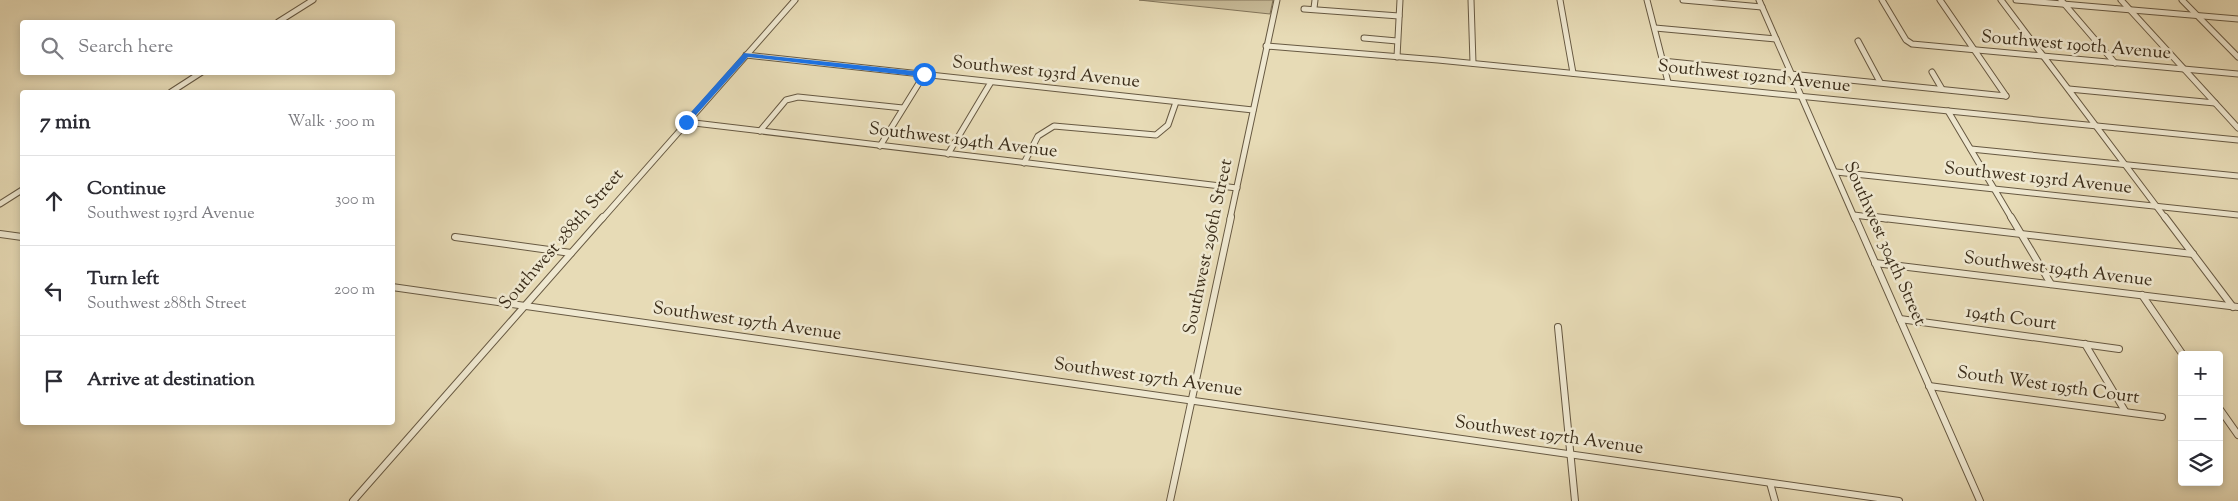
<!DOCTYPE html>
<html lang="en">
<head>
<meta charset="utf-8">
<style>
  :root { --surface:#fff; --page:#f2f2f3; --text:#2b2b33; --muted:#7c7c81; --line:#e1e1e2 }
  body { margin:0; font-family:"Sorts Mill Goudy",serif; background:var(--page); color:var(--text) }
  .controls { position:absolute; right:15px; bottom:15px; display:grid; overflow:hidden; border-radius:5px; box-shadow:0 2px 8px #0003 }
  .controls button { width:45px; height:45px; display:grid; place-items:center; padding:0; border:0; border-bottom:1px solid var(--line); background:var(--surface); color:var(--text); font:25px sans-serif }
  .stop { position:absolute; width:15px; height:15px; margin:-11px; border:4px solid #1a73e8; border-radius:50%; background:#fff }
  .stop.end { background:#1a73e8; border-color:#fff; box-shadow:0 1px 5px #0008 }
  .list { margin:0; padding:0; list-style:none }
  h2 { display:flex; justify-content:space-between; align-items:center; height:65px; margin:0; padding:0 20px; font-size:21px }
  h2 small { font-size:16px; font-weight:400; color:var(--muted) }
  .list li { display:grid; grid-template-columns:32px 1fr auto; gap:15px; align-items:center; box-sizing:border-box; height:90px; padding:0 20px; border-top:1px solid var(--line) }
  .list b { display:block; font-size:19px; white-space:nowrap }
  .list p { margin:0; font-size:16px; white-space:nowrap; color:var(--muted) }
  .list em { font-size:16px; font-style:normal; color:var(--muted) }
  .icon { flex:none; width:28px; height:28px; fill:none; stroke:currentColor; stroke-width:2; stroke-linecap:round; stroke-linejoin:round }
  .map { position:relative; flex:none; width:2238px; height:501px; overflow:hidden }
  .search { position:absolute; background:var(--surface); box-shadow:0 2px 8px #0003; left:20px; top:20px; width:375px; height:55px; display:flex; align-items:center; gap:12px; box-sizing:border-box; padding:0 18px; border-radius:5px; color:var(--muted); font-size:19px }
  .panel { position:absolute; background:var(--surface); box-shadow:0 2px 8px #0003; left:20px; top:90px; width:375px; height:335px; border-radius:5px }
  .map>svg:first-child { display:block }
  .green { fill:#cabe9c; stroke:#83765c }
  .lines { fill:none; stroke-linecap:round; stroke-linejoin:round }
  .minor-far1-casing { stroke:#675942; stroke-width:7 }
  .minor-casing { stroke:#675942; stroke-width:8 }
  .minor-far1 { stroke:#efe8d0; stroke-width:5 }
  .minor { stroke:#efe8d0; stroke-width:6 }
  .route { fill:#1a73e8 }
  .labels { text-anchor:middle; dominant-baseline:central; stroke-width:5; stroke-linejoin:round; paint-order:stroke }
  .street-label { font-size:18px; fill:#3c2e1b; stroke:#efe8d0 }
</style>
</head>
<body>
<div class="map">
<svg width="2238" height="501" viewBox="0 0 2238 501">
  <rect width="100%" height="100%" fill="#e7dbb6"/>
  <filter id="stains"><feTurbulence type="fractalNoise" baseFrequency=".004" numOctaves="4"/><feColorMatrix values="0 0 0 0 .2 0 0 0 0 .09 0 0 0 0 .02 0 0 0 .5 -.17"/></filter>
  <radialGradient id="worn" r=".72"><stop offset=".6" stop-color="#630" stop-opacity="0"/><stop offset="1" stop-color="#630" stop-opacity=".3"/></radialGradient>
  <path class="green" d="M1139,0H1273L1270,14Z"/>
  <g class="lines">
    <g class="minor-far1-casing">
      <g id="minor-far1">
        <path d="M1471,0L1473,63"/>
        <path d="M1560,0L1573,73"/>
        <path d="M1647,0L1668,82"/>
        <path d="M1683,0L1762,7"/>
        <path d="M1759,0L1855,219"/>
        <path d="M1882,0L1906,40L1912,44L2238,74"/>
        <path d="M1940,0L2006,96"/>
        <path d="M2001,0L2166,219"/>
        <path d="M2016,0L2238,19"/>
        <path d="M2061,0L2115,63"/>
        <path d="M2121,0L2238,128"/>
        <path d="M2182,0L2238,57"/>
        <path d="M1314,8L1315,0"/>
        <path d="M1304,9L1399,16"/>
        <path d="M278,22L313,0"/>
        <path d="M1655,28L1776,39"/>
        <path d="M1364,38L1397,41"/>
        <path d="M1858,41L1880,82"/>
        <path d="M1266,46L1438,60L2238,140"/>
        <path d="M746,55L1253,110"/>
        <path d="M1397,57L1400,0"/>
        <path d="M1662,61L2006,96"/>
        <path d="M1932,72L1942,89"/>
        <path d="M2069,89L2215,103"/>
        <path d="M171,92L202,72"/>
        <path d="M1948,111L2012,219"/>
        <path d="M686,122L1237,188"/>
        <path d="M760,131L786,100L798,97L903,108"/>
        <path d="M880,146L924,75"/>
        <path d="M1971,149L2238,176"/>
        <path d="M948,154L991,82"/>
        <path d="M1024,163L1038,136L1054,126L1156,135L1168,125L1176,102"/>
        <path d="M1836,172L2238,215"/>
        <path d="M0,204L22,190"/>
        <path d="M1854,215L1886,219"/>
        <path d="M602,219L795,0"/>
        <path d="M1230,219L1277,0"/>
      </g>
    </g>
    <g class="minor-casing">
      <g id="minor">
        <path d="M1855,217L1980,501"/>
        <path d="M1875,217L2193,254"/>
        <path d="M2011,217L2051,284"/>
        <path d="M2165,217L2233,307"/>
        <path d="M0,234L22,237"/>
        <path d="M455,237L571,253"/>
        <path d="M1875,263L2238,307"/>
        <path d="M392,287L1899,501"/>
        <path d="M2142,295L2183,355"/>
        <path d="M1900,319L2119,349"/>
        <path d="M1558,327L1575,501"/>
        <path d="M2085,344L2125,411"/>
        <path d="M1929,386L2162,417"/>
        <path d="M2219,408L2238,435"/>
        <path d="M1770,483L1775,501"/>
        <path d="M353,501L603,217"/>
        <path d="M1170,501L1231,217"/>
      </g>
    </g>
    <use href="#minor-far1" class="minor-far1"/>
    <use href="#minor" class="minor"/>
  </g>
  <path class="route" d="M744,53L924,72L928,74L924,77L748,57L688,124H683V121Z"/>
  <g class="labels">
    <g class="street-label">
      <text transform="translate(2076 46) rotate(5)">Southwest 190th Avenue</text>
      <text transform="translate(1046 73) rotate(6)">Southwest 193rd Avenue</text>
      <text transform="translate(1754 77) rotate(6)">Southwest 192nd Avenue</text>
      <text transform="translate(963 141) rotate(7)">Southwest 194th Avenue</text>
      <text transform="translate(2038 179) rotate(6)">Southwest 193rd Avenue</text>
      <text transform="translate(562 240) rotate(-49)">Southwest 288th Street</text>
      <text transform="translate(1884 244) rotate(66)">Southwest 304th Street</text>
      <text transform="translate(1209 247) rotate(-78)">Southwest 296th Street</text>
      <text transform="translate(2058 270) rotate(7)">Southwest 194th Avenue</text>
      <text transform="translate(2011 319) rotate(8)">194th Court</text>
      <text transform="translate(747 322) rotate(8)">Southwest 197th Avenue</text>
      <text transform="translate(1148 378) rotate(8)">Southwest 197th Avenue</text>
      <text transform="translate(2048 386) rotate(8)">South West 195th Court</text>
      <text transform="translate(1549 436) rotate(8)">Southwest 197th Avenue</text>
    </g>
  </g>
  <rect width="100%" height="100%" filter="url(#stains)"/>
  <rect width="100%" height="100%" fill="url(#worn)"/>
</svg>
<div class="controls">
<button>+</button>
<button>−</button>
<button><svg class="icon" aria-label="layers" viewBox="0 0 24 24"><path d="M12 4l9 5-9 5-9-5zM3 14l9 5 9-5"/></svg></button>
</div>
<div class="stop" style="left:924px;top:74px"></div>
<div class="stop end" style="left:686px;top:122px"></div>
<div class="search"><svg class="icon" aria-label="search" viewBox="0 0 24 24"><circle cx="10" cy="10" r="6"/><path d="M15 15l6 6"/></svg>Search here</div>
<section class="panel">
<h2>7 min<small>Walk · 500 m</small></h2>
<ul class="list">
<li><svg class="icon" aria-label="ahead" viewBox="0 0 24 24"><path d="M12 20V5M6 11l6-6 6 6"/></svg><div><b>Continue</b><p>Southwest 193rd Avenue</p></div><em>300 m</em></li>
<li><svg class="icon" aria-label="left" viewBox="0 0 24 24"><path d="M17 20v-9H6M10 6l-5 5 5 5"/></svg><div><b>Turn left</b><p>Southwest 288th Street</p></div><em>200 m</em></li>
<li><svg class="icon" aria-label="arrive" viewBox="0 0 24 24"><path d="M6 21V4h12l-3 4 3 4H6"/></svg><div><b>Arrive at destination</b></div></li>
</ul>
</section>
</div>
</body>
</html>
